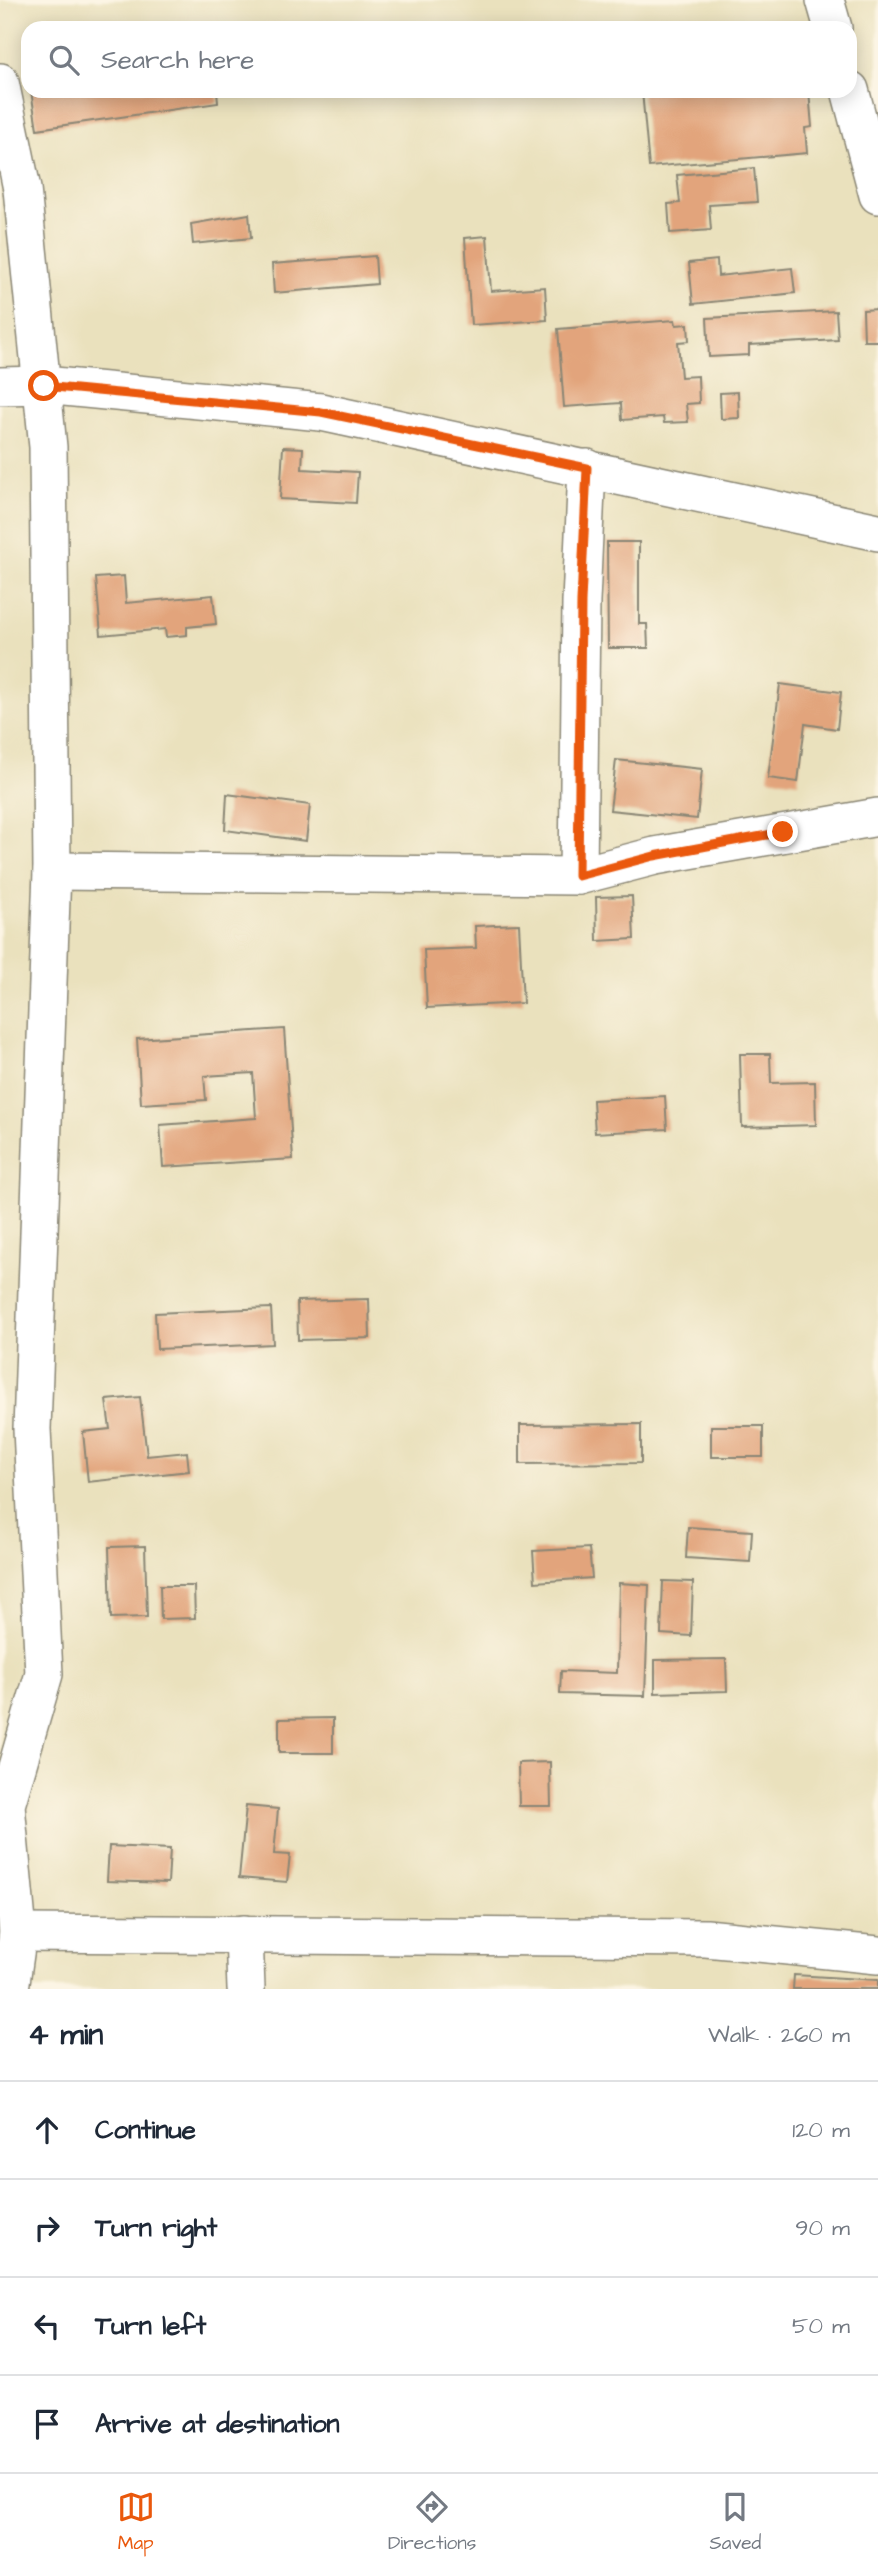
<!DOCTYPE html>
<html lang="en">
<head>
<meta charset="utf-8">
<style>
  :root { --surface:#fff; --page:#f2f2f3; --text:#1f2937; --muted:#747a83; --line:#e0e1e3; --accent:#ea580c }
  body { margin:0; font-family:"Architects Daughter",sans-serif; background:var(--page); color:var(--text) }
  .stop { position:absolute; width:21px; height:21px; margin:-16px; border:5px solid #ea580c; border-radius:50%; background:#fff }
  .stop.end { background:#ea580c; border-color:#fff; box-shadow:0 2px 7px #0008 }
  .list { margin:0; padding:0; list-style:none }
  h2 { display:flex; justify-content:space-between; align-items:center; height:91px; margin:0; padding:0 28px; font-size:30px }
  h2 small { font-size:23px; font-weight:400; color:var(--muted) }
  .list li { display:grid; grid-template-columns:46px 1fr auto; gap:21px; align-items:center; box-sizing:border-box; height:98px; padding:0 28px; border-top:2px solid var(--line) }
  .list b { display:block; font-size:26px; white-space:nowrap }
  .list em { font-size:23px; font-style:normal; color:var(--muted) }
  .icon { flex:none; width:38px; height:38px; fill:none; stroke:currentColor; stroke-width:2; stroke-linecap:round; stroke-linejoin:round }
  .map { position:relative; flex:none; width:878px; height:1989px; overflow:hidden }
  .search { position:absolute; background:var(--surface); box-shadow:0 4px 18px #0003; left:21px; right:21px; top:21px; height:77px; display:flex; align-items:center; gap:18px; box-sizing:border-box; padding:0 24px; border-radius:21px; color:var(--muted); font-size:26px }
  .sheet { height:483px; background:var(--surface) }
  nav { display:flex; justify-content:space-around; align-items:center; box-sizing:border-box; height:98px; border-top:2px solid var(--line); background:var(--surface); font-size:19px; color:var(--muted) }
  nav a { display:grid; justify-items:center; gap:4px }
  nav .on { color:var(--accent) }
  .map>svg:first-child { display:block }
  .building { fill:#e2a47b }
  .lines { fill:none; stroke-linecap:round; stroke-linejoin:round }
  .minor-casing { stroke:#8a8674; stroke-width:40 }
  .minor { stroke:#fff; stroke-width:37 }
  .route { stroke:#ea580c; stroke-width:9 }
</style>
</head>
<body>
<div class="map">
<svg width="878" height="1989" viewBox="0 0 878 1989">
  <rect width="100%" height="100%" fill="#fcf5e5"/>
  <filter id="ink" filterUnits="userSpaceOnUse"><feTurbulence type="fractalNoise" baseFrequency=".0143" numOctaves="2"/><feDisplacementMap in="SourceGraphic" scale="14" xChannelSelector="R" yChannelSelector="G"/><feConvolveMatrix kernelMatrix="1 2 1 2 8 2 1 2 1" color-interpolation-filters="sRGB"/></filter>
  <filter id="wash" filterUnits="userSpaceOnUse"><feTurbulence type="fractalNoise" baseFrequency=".00686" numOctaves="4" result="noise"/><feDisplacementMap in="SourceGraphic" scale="28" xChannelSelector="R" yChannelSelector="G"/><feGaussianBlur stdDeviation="1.57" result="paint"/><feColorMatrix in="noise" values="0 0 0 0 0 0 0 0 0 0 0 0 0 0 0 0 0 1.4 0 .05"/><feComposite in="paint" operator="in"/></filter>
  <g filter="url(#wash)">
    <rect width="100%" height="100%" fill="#eae1bd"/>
    <g id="blocks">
      <g class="building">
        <path d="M31,91H217L218,103L37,129Z"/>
        <path d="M642,91H809L812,127L805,128L807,153L649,167Z"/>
        <path d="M754,168L757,202L709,205L711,230L670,233L668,204L680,203L677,175Z"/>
        <path d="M249,214L251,238L193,244L191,224Z"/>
        <path d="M487,236L491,291L545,287L547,320L471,325L465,238Z"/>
        <path d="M375,256L377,284L274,293L272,264Z"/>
        <path d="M717,260L718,276L792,268L795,293L693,304L689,263Z"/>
        <path d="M878,309V341H864L863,310Z"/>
        <path d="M836,311L838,340L749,345V355L709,357L707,318Z"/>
        <path d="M675,320L676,325L688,324L689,341L678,342L681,377L698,376L699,403L686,404L688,422L664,423L663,417L622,420L621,403L564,407L558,329Z"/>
        <path d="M738,392L739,418L721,419L720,393Z"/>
        <path d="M283,447L303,448L302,469L358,472L356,503L280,499Z"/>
        <path d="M607,542H639V624H647L648,648H608Z"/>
        <path d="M124,576L126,603L213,595L216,624L187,627V635L166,637L165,629L101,635L96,578Z"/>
        <path d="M780,684L841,692L837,729L805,724L798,782L768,778Z"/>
        <path d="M616,760L702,769L697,819L610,810Z"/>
        <path d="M227,794L310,805L306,841L225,830Z"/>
        <path d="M632,896L634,939L597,941L596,897Z"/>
        <path d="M519,924L523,1003L427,1008L424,950L476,948L475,926Z"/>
        <path d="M284,1029L293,1159L163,1167L160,1125L256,1118L253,1073L204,1076L206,1100L141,1104L137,1039Z"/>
        <path d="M740,1054H770L771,1083L815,1082L816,1125L742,1127Z"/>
        <path d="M665,1096L667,1129L595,1133L593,1100Z"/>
        <path d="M369,1299L370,1338L298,1340L297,1301Z"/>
        <path d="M271,1308L273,1344L157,1349L155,1313Z"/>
        <path d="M140,1397L147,1456L187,1452L189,1471L88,1482L83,1432L110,1429L106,1400Z"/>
        <path d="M641,1424V1463L520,1464V1425Z"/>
        <rect x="711" y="1426" width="52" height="31"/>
        <path d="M688,1527L752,1531L750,1562L686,1558Z"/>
        <path d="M145,1546L147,1617L111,1618L109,1547Z"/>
        <path d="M589,1548L592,1578L535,1582L533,1551Z"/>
        <path d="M663,1581L693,1582L691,1636L661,1634Z"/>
        <path d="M619,1583L649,1585L645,1696L560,1694L561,1671L617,1673Z"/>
        <path d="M160,1586H194L195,1618L161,1619Z"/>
        <path d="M726,1659L727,1691L655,1693V1660Z"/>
        <path d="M333,1718V1753H279V1719Z"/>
        <path d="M550,1762L551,1806H519L518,1763Z"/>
        <path d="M246,1806L278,1809L274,1854L290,1855L287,1882L239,1878Z"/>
        <path d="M109,1846L170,1849L168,1883L107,1881Z"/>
        <path d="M794,1975L878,1980V1989H793Z"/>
      </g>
    </g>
  </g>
  <g filter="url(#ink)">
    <use href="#blocks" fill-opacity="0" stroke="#8a8674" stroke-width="2"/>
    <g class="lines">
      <g class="minor-casing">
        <g id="minor">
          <path d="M825,0L833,28"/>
          <path d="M0,82L22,189L48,447L52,871L32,1429L44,1674L6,1805L18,1933L10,1989"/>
          <path d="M850,90L878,195"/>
          <path d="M0,386L44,385L321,412L878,532"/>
          <path d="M52,871L578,876L655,856L878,817"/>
          <path d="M578,876L581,602L587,468"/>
          <path d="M18,1933L706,1938L878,1955"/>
          <path d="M244,1934L246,1989"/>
        </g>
      </g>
      <use href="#minor" class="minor"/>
    </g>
  </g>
  <g class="lines" filter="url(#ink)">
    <path class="route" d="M44,386L321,412L587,468L581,602L578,876L654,856L783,832"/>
  </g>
</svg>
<div class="stop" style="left:44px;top:386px"></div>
<div class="stop end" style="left:783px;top:832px"></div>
<div class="search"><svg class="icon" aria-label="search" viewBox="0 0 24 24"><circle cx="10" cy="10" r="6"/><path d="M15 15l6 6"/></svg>Search here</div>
</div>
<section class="sheet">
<h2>4 min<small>Walk · 260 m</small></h2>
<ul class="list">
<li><svg class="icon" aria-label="ahead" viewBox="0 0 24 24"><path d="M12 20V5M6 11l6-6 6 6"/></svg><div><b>Continue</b></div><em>120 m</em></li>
<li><svg class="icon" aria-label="right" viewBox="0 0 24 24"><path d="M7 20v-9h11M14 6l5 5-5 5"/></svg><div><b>Turn right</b></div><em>90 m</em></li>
<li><svg class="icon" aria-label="left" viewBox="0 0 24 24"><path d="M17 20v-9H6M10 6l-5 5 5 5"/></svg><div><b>Turn left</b></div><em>50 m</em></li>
<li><svg class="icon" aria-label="arrive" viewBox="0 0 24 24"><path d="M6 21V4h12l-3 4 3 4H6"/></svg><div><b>Arrive at destination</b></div></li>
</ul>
</section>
<nav>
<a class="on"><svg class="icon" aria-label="map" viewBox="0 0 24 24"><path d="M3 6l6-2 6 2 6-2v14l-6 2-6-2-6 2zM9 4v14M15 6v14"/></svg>Map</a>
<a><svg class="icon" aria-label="directions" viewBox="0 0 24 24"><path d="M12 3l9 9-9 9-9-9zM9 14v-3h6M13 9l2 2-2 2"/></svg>Directions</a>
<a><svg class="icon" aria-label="saved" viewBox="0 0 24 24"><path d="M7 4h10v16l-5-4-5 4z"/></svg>Saved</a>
</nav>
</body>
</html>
